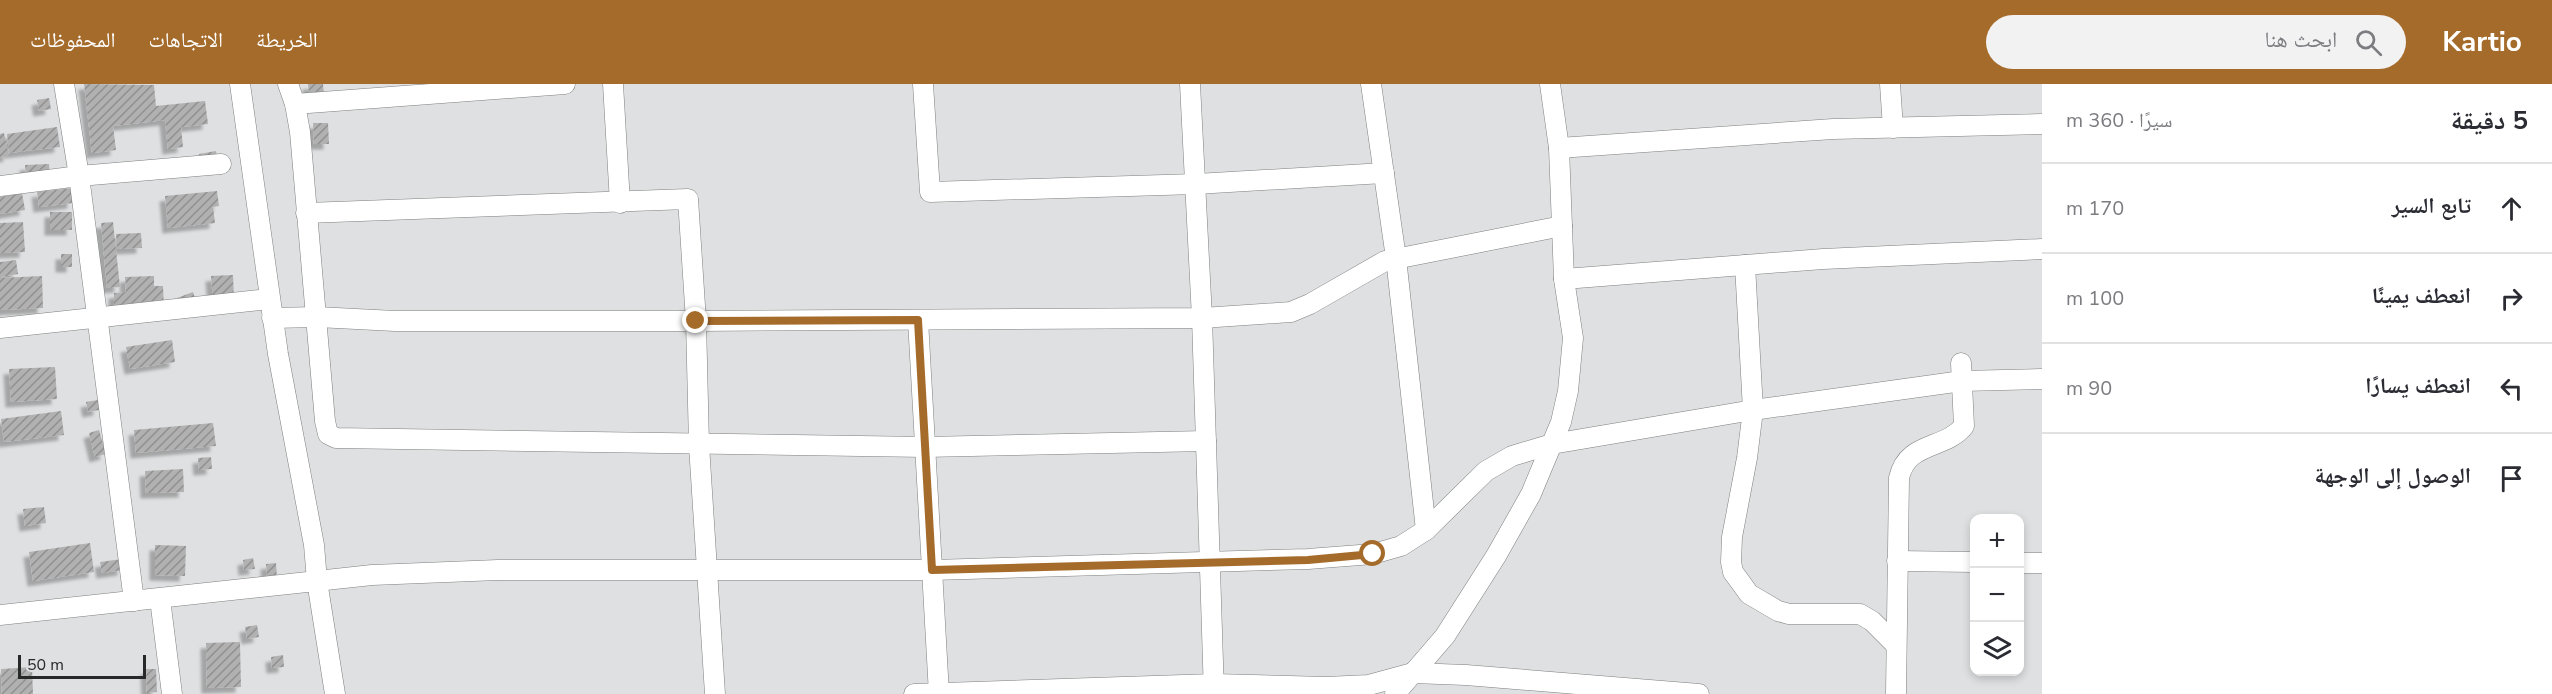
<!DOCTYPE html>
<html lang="ar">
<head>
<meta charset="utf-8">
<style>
  :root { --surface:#fff; --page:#f2f2f3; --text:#2b2b33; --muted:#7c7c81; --line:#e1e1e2; --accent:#a56b2b }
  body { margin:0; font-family:"Nunito Sans","Noto Naskh Arabic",sans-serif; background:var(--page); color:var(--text); direction:rtl }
  .controls { position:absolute; right:18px; bottom:18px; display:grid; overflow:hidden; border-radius:12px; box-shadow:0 3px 9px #0003 }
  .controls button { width:54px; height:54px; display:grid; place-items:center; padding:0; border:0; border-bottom:2px solid var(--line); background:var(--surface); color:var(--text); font:30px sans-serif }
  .scale { position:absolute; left:18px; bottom:15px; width:128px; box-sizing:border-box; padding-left:6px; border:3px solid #272828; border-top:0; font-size:16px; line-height:21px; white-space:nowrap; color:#272828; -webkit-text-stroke:4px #dfe0e1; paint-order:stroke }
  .stop { position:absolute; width:18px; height:18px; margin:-14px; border:4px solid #a56b2b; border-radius:50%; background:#fff }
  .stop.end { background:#a56b2b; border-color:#fff; box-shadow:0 2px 6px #0008 }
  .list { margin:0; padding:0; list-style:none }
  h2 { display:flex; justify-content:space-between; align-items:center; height:78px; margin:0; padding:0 24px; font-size:26px }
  h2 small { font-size:20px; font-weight:400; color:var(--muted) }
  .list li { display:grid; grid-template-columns:39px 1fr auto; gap:18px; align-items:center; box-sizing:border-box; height:90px; padding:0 24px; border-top:2px solid var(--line) }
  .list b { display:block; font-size:22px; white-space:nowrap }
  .list em { font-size:20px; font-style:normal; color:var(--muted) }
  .icon { flex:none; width:33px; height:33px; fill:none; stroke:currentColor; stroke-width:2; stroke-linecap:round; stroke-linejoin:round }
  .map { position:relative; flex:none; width:2042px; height:610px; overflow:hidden; direction:ltr }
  header { display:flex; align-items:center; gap:36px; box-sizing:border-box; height:84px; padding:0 30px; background:var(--accent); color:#fff }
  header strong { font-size:28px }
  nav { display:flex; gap:33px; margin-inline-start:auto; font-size:21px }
  .search { width:420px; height:54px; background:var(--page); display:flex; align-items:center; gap:15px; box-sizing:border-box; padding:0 21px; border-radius:33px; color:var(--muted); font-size:22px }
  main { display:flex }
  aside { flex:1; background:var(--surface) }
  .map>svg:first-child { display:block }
  .building { fill:url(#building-hatch); filter:url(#shadow) }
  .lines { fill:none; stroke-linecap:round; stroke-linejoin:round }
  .minor-casing { stroke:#7e7f7f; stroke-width:21 }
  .minor { stroke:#fff; stroke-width:20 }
  .route { stroke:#a56b2b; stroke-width:8 }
</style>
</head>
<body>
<header>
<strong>Kartio</strong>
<div class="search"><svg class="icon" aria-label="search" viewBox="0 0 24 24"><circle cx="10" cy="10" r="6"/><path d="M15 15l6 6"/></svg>ابحث هنا</div>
<nav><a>الخريطة</a><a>الاتجاهات</a><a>المحفوظات</a></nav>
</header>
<main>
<aside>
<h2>5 دقيقة<small>سيرًا · 360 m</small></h2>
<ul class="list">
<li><svg class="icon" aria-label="ahead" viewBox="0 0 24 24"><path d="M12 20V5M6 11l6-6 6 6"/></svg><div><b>تابع السير</b></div><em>170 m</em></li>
<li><svg class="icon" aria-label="right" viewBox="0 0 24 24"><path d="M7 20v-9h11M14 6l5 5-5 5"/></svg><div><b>انعطف يمينًا</b></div><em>100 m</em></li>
<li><svg class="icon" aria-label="left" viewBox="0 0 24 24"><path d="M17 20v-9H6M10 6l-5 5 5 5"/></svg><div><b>انعطف يسارًا</b></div><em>90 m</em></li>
<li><svg class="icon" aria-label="arrive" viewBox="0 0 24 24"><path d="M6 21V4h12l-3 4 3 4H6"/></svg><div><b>الوصول إلى الوجهة</b></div></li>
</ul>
</aside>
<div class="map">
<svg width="2042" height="610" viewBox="0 0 2042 610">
  <defs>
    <pattern id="building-hatch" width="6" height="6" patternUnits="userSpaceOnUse" patternTransform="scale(1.5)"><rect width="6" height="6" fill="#b2b1b1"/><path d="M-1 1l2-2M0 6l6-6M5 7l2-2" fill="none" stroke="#919090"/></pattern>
    <filter id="shadow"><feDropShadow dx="-5.5" dy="5.5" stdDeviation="1.5" flood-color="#0004"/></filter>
  </defs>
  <rect width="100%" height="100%" fill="#dfe0e1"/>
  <g class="building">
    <path d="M84,0L154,1L156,22L205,17L208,40L181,43L183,63L168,65L165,36L113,42L116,66L92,69Z"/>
    <path d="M308,0H323L324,11L309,12Z"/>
    <path d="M49,14L51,25L39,27L37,16Z"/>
    <path d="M313,39H328L329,60H314Z"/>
    <path d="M57,43L60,63L9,69L7,50Z"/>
    <path d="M4,49L9,72L0,74V50Z"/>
    <path d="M216,67L218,77L201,80L199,70Z"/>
    <path d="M49,80L50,93L26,95L25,81Z"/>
    <path d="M72,104L73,119L39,123L37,108Z"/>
    <path d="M217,107L219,122L213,123L215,139L168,144L165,112Z"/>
    <path d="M22,109L25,126L0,130V113Z"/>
    <rect x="50" y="128" width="22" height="18"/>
    <path d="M23,138L25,168L0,169V139Z"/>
    <path d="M113,138L120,203L107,204L101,139Z"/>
    <path d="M141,149L142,164L117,165L116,150Z"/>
    <rect x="61" y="170" width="11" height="13"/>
    <path d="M16,176L18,190L0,193V178Z"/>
    <path d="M233,191L234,216L213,217L211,192Z"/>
    <path d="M42,192L43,224L0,226V194Z"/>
    <path d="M154,192V202H163L164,225L114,228V209L126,208L125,193Z"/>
    <path d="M193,208L196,217L181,223L177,214Z"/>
    <path d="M172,256L175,278L130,285L126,263Z"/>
    <path d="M55,283L57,315L11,318L9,285Z"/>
    <path d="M98,316L99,326L88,328L86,318Z"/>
    <path d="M61,327L64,351L4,358L1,335Z"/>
    <path d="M213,339L216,362L136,369L134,346Z"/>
    <path d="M99,346L106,370L95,373L89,349Z"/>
    <path d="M211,373L212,385L199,386L198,374Z"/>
    <path d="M183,385L184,408L146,409L145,387Z"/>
    <path d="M44,423L46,439L25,442L23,425Z"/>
    <path d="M90,459L94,488L33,497L29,468Z"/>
    <path d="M155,461L186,462L185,492L155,491Z"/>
    <path d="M253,474L255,485L244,486L243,476Z"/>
    <path d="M122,475L123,486L102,489L100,478Z"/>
    <path d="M276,479L277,495H267L266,480Z"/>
    <path d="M257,541L259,553L247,555L245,543Z"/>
    <path d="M240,558L241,603L207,604L206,559Z"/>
    <path d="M283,571L284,583L272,584L271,573Z"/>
    <path d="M32,583L33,610H2L1,585Z"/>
    <path d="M146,585H156L157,608L147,609Z"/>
  </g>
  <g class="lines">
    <g class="minor-casing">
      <g id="minor">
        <path d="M64,0L79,92L134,517"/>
        <path d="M240,0L278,270L314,461L317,497L335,610"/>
        <path d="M288,0L295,20L300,48L325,337L328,350L336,354L925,363L1206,357"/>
        <path d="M613,0L620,119"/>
        <path d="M923,0L930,108L1196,100L1384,89"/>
        <path d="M1190,0L1202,234L1214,610"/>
        <path d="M1371,0L1396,174L1426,446"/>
        <path d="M1890,0L1893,44"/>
        <path d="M295,20L565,0"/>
        <path d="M1559,64L1833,45L2042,40"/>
        <path d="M0,102L79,92L221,80"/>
        <path d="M306,129L688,115L696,237L699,361L715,610"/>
        <path d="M1745,181L1753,326L1747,374L1732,453L1731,478L1733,488L1749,510L1778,527L1789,530H1860L1872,537L1895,560"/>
        <path d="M1564,195L1823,175L2042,165"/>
        <path d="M272,234L317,233L395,237H696L1202,234L1291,228L1310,220L1385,177L1562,142"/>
        <path d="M918,236L939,610"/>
        <path d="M0,244L269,215"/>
        <path d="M1897,477L1974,478"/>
        <path d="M2020,479H2042"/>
        <path d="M160,515L172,610"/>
        <path d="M0,531L372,491L498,486H932L1308,475L1373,470L1401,462L1426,446L1486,387L1512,372L1552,360L1753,326L1962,297L2042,295"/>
        <path d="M914,610L1214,600L1326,603L1369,601L1413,589L1466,591L1699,610"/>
        <path d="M1395,610L1445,552L1496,472L1531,410L1561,338L1568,307L1573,254L1564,195L1559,64L1550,0"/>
        <path d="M1896,610L1899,394C1907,357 1945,366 1964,342L1961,279"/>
      </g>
    </g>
    <use href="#minor" class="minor"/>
  </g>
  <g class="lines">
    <path class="route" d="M696,237L918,236L932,486L1308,476L1373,470"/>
  </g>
</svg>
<div class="controls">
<button>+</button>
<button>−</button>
<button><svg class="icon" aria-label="layers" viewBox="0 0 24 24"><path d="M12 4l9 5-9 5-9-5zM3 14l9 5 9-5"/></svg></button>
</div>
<div class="scale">50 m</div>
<div class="stop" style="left:1373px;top:470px"></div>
<div class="stop end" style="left:696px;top:237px"></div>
</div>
</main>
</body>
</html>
